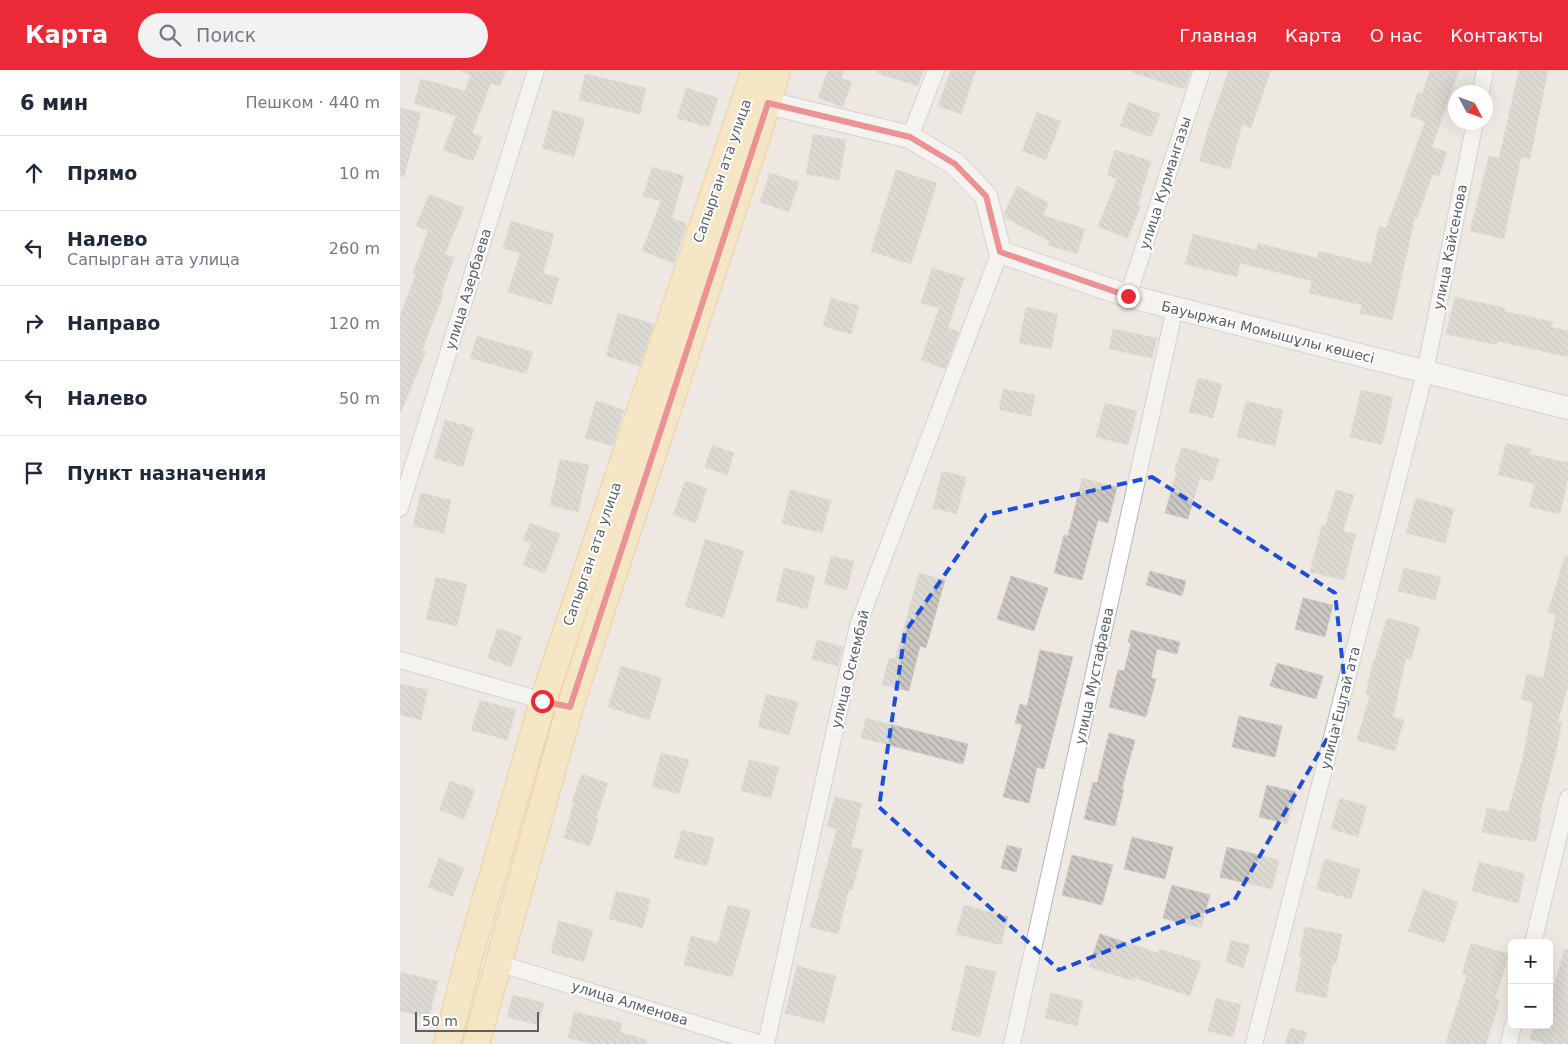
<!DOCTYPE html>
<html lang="ru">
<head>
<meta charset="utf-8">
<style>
  :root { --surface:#fff; --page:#f2f2f3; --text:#1f2937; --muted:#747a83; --line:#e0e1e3; --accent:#ec2937 }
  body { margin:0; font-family:"DejaVu Sans",sans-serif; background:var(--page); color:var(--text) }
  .controls { position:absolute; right:15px; bottom:15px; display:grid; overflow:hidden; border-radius:8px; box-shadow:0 5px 20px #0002 }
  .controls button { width:45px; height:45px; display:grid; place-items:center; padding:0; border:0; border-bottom:1px solid var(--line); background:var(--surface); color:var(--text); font:25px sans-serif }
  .compass { position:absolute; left:1048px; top:15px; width:45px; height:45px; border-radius:50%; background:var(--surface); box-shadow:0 5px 20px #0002; rotate:131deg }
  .scale { position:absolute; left:15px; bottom:12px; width:124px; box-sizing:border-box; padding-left:5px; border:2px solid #5a5f63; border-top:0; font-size:14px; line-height:18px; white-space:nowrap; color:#5a5f63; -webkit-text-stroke:4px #fff; paint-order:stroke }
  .stop { position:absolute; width:15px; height:15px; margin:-11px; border:4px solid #ec2937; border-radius:50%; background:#fff }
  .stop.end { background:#ec2937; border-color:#fff; box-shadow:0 1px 5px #0008 }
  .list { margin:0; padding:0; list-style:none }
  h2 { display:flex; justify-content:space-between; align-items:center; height:65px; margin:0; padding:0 20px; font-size:21px }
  h2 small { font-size:16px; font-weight:400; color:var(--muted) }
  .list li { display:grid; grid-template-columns:32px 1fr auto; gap:15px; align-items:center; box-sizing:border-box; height:75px; padding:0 20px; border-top:1px solid var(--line) }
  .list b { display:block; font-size:19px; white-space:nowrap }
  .list p { margin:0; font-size:16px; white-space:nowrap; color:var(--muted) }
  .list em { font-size:16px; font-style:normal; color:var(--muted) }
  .icon { flex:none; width:28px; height:28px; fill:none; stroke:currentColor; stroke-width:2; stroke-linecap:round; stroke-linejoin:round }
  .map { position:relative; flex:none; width:1168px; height:974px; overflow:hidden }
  header { display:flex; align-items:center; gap:30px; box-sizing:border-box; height:70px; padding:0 25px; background:var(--accent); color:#fff }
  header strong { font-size:24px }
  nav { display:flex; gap:28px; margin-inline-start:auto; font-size:18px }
  .search { width:350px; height:45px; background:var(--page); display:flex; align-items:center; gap:12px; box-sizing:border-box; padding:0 18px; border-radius:28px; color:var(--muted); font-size:19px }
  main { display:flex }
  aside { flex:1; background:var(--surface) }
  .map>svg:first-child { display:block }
  .building { fill:url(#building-back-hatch); stroke:#d2cac0 }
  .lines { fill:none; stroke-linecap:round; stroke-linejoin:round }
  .street-casing { stroke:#b2b6b9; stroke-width:18 }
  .secondary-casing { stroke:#b3b8bd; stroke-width:24 }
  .primary-casing { stroke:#f3b055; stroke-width:28 }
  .street { stroke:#fff; stroke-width:16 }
  .secondary { stroke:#fff; stroke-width:22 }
  .primary { stroke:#ffe3a5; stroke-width:26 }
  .route { stroke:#ec2937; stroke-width:6 }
  .marked { fill:none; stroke:#1d4ed8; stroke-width:4; stroke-dasharray:10 6; stroke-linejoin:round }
  .labels { text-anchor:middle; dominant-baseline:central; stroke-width:4; stroke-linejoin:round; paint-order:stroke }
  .street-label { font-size:14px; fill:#5a5f63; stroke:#fff }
</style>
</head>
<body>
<header>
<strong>Карта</strong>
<div class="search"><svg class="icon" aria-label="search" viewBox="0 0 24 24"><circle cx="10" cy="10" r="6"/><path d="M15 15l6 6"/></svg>Поиск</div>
<nav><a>Главная</a><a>Карта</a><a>О нас</a><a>Контакты</a></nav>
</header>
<main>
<aside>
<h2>6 мин<small>Пешком · 440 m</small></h2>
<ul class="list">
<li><svg class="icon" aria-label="ahead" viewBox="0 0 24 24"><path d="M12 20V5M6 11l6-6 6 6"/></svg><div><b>Прямо</b></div><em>10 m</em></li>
<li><svg class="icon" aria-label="left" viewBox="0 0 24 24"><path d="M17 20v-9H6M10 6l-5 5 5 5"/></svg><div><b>Налево</b><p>Сапырган ата улица</p></div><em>260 m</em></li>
<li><svg class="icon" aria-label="right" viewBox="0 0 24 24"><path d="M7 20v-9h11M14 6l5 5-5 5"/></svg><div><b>Направо</b></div><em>120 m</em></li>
<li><svg class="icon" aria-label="left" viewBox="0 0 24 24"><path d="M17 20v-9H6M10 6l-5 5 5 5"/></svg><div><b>Налево</b></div><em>50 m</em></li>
<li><svg class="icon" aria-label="arrive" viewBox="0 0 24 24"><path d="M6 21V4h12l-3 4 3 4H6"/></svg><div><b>Пункт назначения</b></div></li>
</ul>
</aside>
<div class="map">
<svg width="1168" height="974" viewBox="0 0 1168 974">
  <defs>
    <pattern id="building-back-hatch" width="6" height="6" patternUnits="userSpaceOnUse" patternTransform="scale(1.25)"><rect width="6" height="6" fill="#cac6c1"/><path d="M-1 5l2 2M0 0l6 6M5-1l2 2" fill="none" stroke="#a7a4a0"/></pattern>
  </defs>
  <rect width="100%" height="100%" fill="#ede9e2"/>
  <g class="building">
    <path d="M61,0H106L100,16L91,13L72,63L82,67L73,91L43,80L56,46L14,33L21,9L65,21L71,5L61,1Z"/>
    <path d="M428,0H444L441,8L452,12L443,37L418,28Z"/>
    <path d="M478,0H523L518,16L477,3Z"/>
    <path d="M551,0H576L561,44L538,36Z"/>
    <path d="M733,0H791L785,19L733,3Z"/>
    <path d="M829,0H871L851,58L842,55L830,99L799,91L808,60Z"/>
    <path d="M1030,0H1059L1032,77L1047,82L1039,106L1033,104L1017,148L1015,147L992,250L960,243L962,235L909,223L912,211L840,193L837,207L785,194L793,164L856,180L858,173L917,188L919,181L971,194L979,156L986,158L1025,52L1010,46L1018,22L1022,24Z"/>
    <path d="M1119,0H1148L1130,89L1121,87L1104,169L1070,161L1089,86L1099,88Z"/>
    <path d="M185,4L246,18L240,44L179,30Z"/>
    <path d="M286,18L318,28L309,57L277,48Z"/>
    <path d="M729,32L760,44L751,67L720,56Z"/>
    <path d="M0,38L21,43L4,107L0,106Z"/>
    <path d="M153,40L185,49L174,87L142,78Z"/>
    <path d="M637,42L661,51L646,90L622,81Z"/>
    <path d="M413,64L446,70L439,110L406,104Z"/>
    <path d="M715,80L751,91L738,134L741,135L728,168L698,157L717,109L707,105Z"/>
    <path d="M252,97L284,106L272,148L287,154L274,193L242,181L261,131L243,126Z"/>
    <path d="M496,100L537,113L511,194L471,181Z"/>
    <path d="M370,103L399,112L389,142L360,132Z"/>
    <path d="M617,116L649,133L643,145L685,159L677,184L648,175L650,171L605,148L604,143Z"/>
    <path d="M29,124L64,138L45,184L54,188L41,224L43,225L22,280L26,281L1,342H0V246L16,204L13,203L28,161L16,156Z"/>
    <path d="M111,151L154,164L143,203L159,208L151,235L108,222L120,183L103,178Z"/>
    <path d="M532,198L564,208L548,258L559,262L545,299L521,290L539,238L521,233Z"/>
    <path d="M1055,227L1105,238L1104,241L1153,252L1151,257L1168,261V287L1097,271V275L1046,264Z"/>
    <path d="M431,228L459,236L451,264L423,256Z"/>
    <path d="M626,237L658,244L651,279L619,273Z"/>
    <path d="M218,243L254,254L240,296L206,286Z"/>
    <path d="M713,259L757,268L752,288L709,279Z"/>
    <path d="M77,266L133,282L126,304L70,288Z"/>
    <path d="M798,308L822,314L813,348L789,342Z"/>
    <path d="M603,319L635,325L631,346L599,340Z"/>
    <path d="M961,320L993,327L982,375L950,367Z"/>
    <path d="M196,331L224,340L213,376L185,368Z"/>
    <path d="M846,331L883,340L875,376L837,367Z"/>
    <path d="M705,333L737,341L728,375L696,367Z"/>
    <path d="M45,350L74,358L63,397L34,388Z"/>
    <path d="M1106,373L1131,379L1130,384L1168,393V408L1160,444L1129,437L1135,414L1098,405Z"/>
    <path d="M312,375L334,383L327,405L305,397Z"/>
    <path d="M782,377L819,389L812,412L800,408L788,449L765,443L777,401H774Z"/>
    <path d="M160,389L189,395L178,442L150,435Z"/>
    <path d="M542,401L566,407L557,444L533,438Z"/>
    <path d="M682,408L717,417L708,453L698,450L682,510L654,503L664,465L668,466Z"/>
    <path d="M285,411L307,418L296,453L273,445Z"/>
    <path d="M390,420L431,430L422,463L382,453Z"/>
    <path d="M936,420L954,425L943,461L956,464L944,510L910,502L922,455L925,456Z"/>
    <path d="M21,423L51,430L44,463L13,456Z"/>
    <path d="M1016,428L1054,439L1045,473L1006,463Z"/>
    <path d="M130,453L160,464L145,503L123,495L131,473L123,470Z"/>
    <path d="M305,469L344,481L323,548L285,536Z"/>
    <path d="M431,486L454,491L447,520L424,514Z"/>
    <path d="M1165,486H1168V616L1158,652H1162L1155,686L1139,748H1141L1136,772L1082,762L1087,738L1108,742L1123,687L1133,633L1121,629L1127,604L1143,608L1156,545L1148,542Z"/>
    <path d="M384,498L415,506L407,539L376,531Z"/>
    <path d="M1004,498L1041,507L1035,530L998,521Z"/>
    <path d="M750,501L786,511L782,526L746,515Z"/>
    <path d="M519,503L545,510L526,578L520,576L509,621L482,615L489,588L495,589Z"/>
    <path d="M611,506L648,518L634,561L597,549Z"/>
    <path d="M36,507L67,514L57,556L26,549Z"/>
    <path d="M903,528L933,535L925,567L895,559Z"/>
    <path d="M987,548L1020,557L1011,589L1006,588L993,647L1004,650L995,681L957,670L970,625L966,624L973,591L974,592Z"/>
    <path d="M98,558L122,567L111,597L87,588Z"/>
    <path d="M731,560L780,572L777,584L757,579L751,608L756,609L746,647L709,637L718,600L724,601L731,573L728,572Z"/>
    <path d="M417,570L443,577L438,596L412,589Z"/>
    <path d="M640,580L673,587L644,699L637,697L629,733L603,727L622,655L615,653L620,634L627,636Z"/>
    <path d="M877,593L923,606L916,629L870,616Z"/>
    <path d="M221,596L262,608L249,650L208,637Z"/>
    <path d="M0,614L28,620L21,650L0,645Z"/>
    <path d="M366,624L398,632L389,665L358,657Z"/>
    <path d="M80,630L116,640L107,670L71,660Z"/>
    <path d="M839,646L882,656L875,687L832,677Z"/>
    <path d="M466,648L568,674L563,694L461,668Z"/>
    <path d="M709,663L735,670L722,719H724L715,756L684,749L693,712L697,713Z"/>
    <path d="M261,683L289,690L279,724L252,716Z"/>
    <path d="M349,690L379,697L371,728L341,721Z"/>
    <path d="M182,704L208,713L196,749L198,750L190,776L164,768L174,732L172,731Z"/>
    <path d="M50,711L75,720L64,749L39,740Z"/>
    <path d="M867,715L896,722L887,754L859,747Z"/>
    <path d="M435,727L462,733L451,777L463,780L452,820L449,819L438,864L410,857L437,759L427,756Z"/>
    <path d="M940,728L967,736L958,767L931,759Z"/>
    <path d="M282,760L314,768L307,796L274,788Z"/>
    <path d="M732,767L773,777L765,809L724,799Z"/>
    <path d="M607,775L622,779L616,802L601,798Z"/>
    <path d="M827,777L879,790L872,819L820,807Z"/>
    <path d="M672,785L713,795L702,835L662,825Z"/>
    <path d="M39,788L64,798L53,827L28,817Z"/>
    <path d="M925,789L960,799L951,829L916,819Z"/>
    <path d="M1079,792L1125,804L1118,833L1072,821Z"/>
    <path d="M772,815L810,825L801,858L763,848Z"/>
    <path d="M1023,820L1058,832L1044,873L1008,861Z"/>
    <path d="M216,821L250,829L243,858L209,849Z"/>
    <path d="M328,835L351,840L332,907L284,895L291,866L318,873Z"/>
    <path d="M564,835L608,847L601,875L556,864Z"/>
    <path d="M159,851L193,860L184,892L151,883Z"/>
    <path d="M905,857L942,864L936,894L933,893L926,928L895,921L902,887L899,886Z"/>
    <path d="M700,864L758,883L759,879L801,892L790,926L735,908L734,911L689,897Z"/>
    <path d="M831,870L850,875L843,898L826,892Z"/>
    <path d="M1071,873L1109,884L1095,929L1100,930L1086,974H1053L1046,972L1067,905L1062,904Z"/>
    <path d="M1165,879L1168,880V974H1146L1130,969L1135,955H1149V930Z"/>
    <path d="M566,895L596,902L580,967L551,960Z"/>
    <path d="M397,896L436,906L424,953L385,943Z"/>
    <path d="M0,902L38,911L29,948L0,941Z"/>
    <path d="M651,923L683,931L677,956L645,948Z"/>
    <path d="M113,925L144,933L138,955L107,947Z"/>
    <path d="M816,928L841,935L833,967L808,961Z"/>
    <path d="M174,942L222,953L220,962L247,970V974H195L168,968Z"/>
    <path d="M890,958L907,962L903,974H885Z"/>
  </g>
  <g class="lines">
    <g class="street-casing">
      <g id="street">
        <path d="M1081,22L1085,0"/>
        <path d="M510,67L536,0"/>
        <path d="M728,226L802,0"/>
        <path d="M0,438L136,0"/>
        <path d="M0,590L151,633"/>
        <path d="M1133,873L1168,728"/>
        <path d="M98,893L361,974"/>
        <path d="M366,974L458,555L600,182"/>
        <path d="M612,974L775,238"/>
        <path d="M854,974L1025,302L1075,52"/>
        <path d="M1109,974L1113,955"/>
      </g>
    </g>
    <g class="secondary-casing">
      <path id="secondary" d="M368,33L510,67L555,94L586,126L600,182L728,226L1168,338"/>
    </g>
    <g class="primary-casing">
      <g id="primary">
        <path d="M47,974L69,887L143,631L355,0"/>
        <path d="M76,974L170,637L368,33L377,0"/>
      </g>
    </g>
    <use href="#street" class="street"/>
    <use href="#secondary" class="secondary"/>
    <use href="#primary" class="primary"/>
  </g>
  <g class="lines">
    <path class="route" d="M142,631L170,637L368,33L510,67L555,94L586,126L600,182L728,226"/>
  </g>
  <path d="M0 0H1168V974H0ZM752,407L935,523L947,634L834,831L659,900L479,737L505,562L586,445Z" fill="#ede9e2" fill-opacity=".55" fill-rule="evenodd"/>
  <path class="marked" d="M752,407L935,523L947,634L834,831L659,900L479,737L505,562L586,445Z"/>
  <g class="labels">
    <g class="street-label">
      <text transform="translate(322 101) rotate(-71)">Сапырган ата улица</text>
      <text transform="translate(765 113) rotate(-72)">улица Курмангазы</text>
      <text transform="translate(1050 177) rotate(-79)">улица Кайсенова</text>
      <text transform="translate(68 219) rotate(-73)">улица Азербаева</text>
      <text transform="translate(868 262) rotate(14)">Бауыржан Момышұлы көшесі</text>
      <text transform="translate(192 484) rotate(-71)">Сапырган ата улица</text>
      <text transform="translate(450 599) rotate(-76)">улица Оскембай</text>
      <text transform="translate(694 606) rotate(-78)">улица Мустафаева</text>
      <text transform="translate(940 638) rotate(-76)">улица Ештай ата</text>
      <text transform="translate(230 933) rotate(17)">улица Алменова</text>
    </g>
  </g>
</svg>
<div class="controls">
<button>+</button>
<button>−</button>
</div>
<svg class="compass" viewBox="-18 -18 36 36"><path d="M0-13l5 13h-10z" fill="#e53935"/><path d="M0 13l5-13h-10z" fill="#747a83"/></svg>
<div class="scale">50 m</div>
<div class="stop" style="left:142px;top:631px"></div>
<div class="stop end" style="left:728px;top:226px"></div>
</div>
</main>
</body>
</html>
